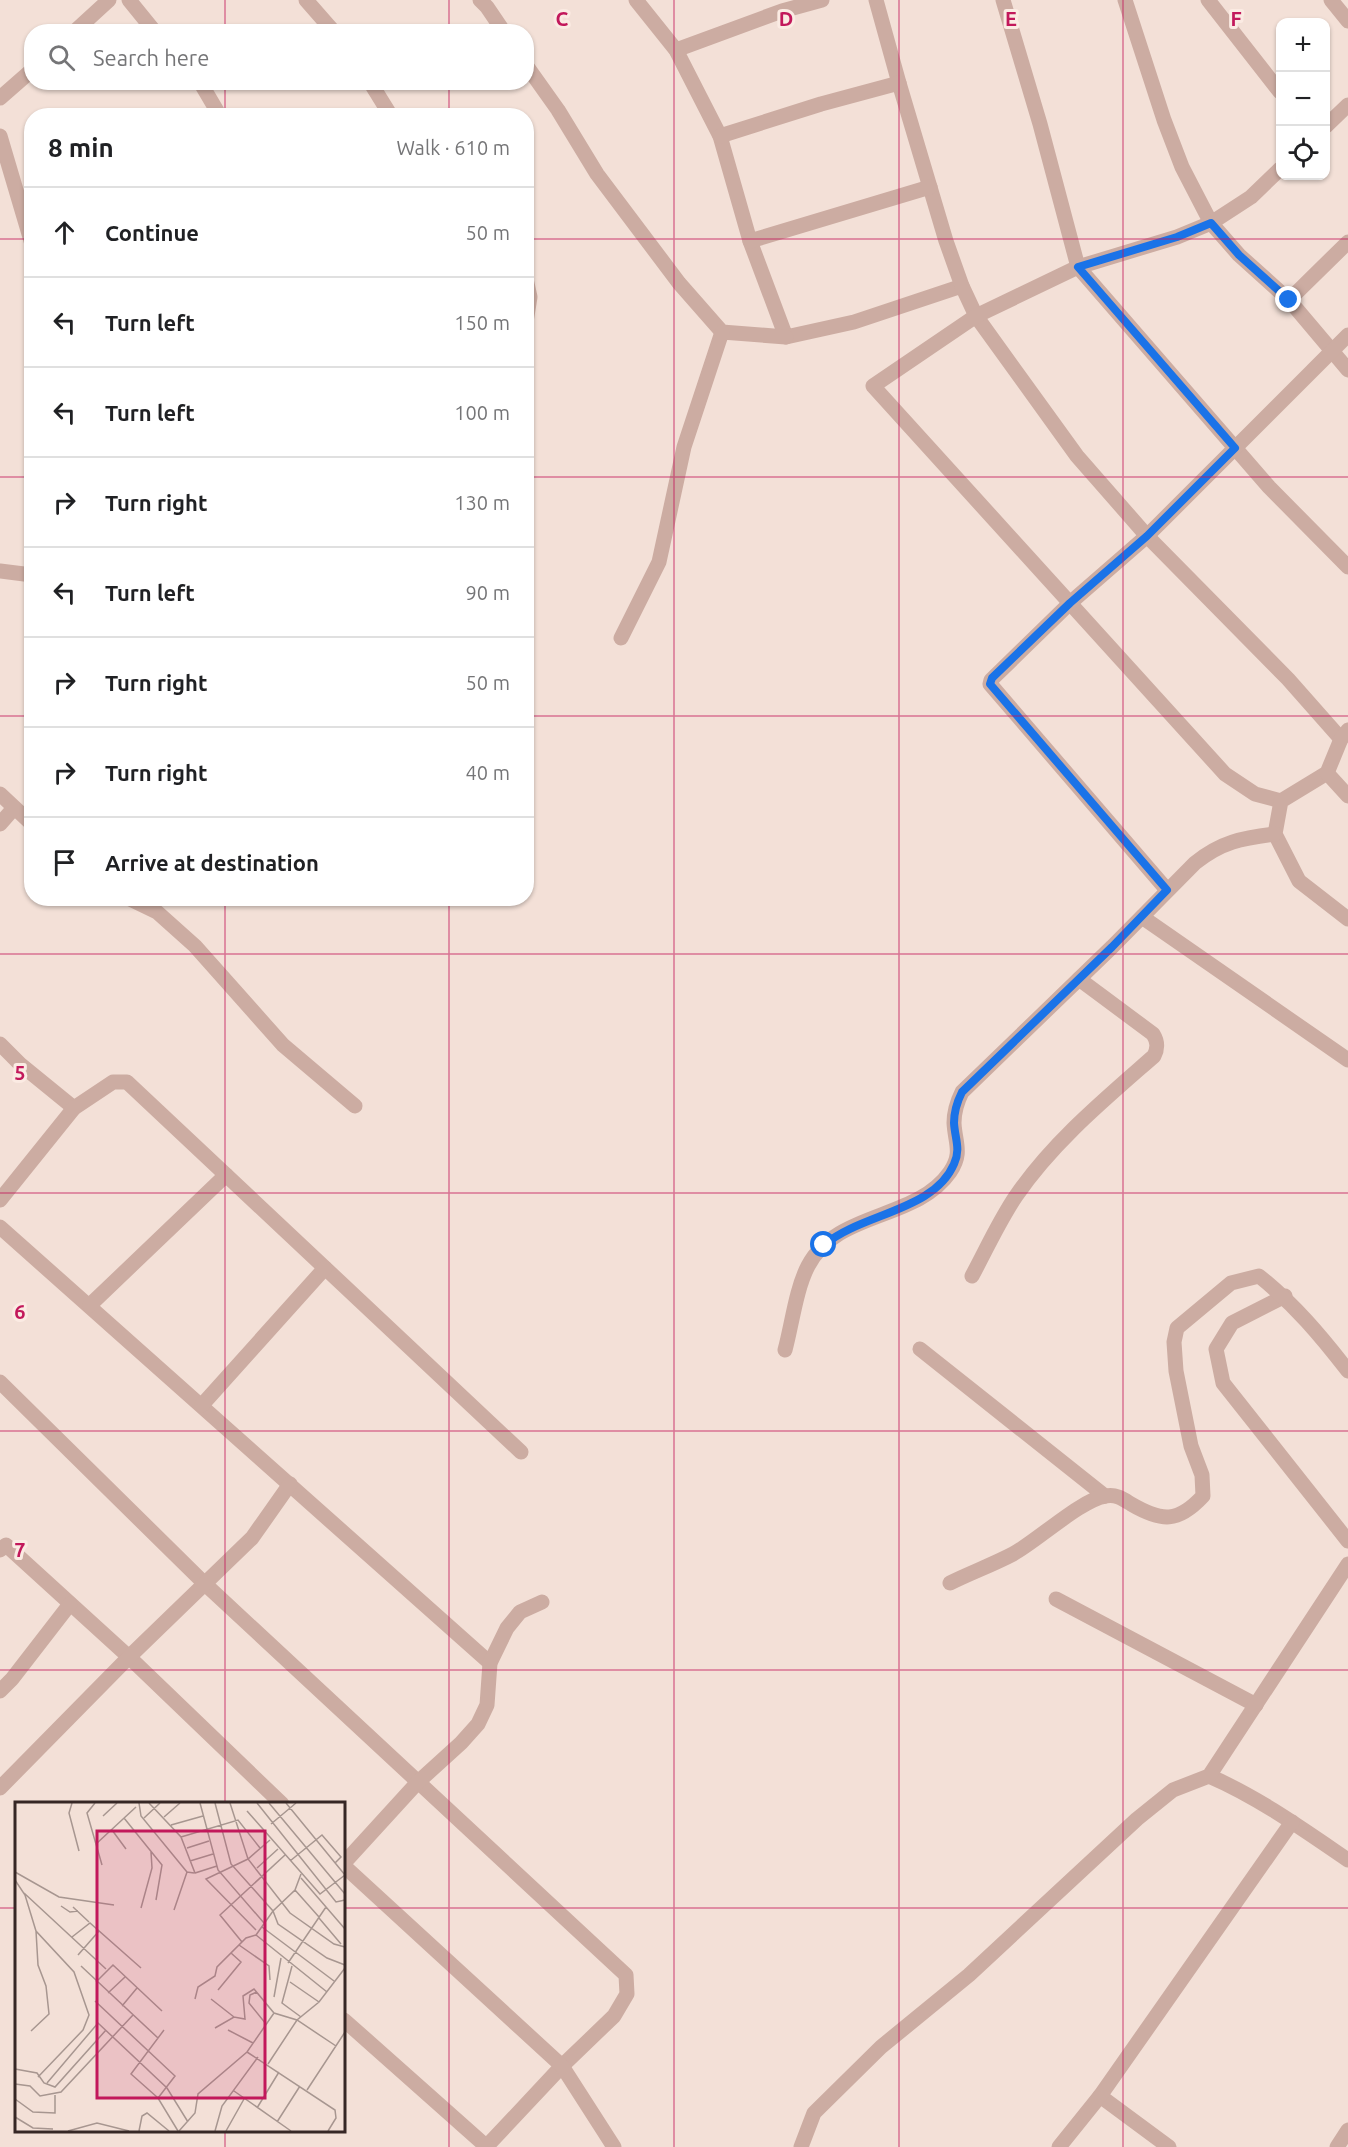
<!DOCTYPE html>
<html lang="en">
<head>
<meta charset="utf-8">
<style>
  :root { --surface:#fff; --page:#f2f2f2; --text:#202124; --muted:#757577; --line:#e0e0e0 }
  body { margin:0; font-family:Ubuntu,sans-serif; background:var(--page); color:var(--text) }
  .controls { position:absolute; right:18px; top:18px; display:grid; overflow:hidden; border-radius:12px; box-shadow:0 2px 4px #0004 }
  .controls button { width:54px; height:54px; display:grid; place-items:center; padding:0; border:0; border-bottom:2px solid var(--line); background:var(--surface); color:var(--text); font:30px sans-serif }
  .stop { position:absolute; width:18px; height:18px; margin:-14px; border:4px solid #1a73e8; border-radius:50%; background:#fff }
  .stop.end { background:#1a73e8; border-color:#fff; box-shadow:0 2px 6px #0008 }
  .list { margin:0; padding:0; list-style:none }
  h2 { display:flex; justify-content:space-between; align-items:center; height:78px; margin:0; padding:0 24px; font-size:26px }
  h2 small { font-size:20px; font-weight:400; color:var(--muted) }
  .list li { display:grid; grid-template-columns:39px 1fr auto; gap:18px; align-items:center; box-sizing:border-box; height:90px; padding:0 24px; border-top:2px solid var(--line) }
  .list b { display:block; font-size:22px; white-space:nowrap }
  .list em { font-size:20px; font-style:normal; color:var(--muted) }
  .icon { flex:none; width:33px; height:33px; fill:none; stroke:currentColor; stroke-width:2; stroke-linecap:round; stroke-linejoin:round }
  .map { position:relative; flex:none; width:1348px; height:2147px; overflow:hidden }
  .search { position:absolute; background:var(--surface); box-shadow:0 2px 4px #0004; left:24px; top:24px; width:510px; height:66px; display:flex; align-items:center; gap:15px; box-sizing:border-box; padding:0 21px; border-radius:24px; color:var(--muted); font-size:22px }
  .panel { position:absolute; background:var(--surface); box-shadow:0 2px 4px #0004; left:24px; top:108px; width:510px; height:798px; border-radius:24px }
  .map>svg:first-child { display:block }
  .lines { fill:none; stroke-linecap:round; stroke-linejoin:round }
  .minor { stroke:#ccaca2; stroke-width:15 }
  .route { stroke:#1a73e8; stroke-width:8 }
  .grid { fill:none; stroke:#c2185b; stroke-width:1.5; stroke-opacity:0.55 }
  .inset-road { fill:none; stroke:#a79690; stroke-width:1.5 }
  .view { fill:#c2185b; fill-opacity:0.15; stroke:#c2185b; stroke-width:3 }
  .inset-edge { fill:none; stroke:#362725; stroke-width:3 }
  .grid-label { font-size:20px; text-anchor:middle; font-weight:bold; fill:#c2185b; stroke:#fbebe3; stroke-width:6; stroke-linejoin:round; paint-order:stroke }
</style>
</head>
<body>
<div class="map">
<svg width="1348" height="2147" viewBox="0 0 1348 2147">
  <rect width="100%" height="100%" fill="#f3e0d7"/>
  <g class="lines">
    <g class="minor">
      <path d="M129,0L155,32"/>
      <path d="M306,0L334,32"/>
      <path d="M480,0L487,7L504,32"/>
      <path d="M636,0L676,50L720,136L750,241L786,337L854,322L962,286"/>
      <path d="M876,0L899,83L946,241L962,286L976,316L1077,456L1147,536L1288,679L1341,739"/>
      <path d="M1003,0L1040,124L1078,267L1269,487L1348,567"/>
      <path d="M1125,0L1164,120L1182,167L1211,223L1239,255L1289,300L1348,370"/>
      <path d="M1208,0L1280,92"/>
      <path d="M1331,0L1348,21"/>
      <path d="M74,32L109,0"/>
      <path d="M676,50L782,11L822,0"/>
      <path d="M526,65L558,110L597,174L679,283L722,332L786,337"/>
      <path d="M200,82L220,116"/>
      <path d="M370,82L391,116"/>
      <path d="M0,98L32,70"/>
      <path d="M1326,126L1348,105"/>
      <path d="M0,136L32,244"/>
      <path d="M720,136L821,104L899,83"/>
      <path d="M1280,169L1251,197L1211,223L1177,237L1078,267L976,316L873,386L1225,774L1255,794L1281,801"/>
      <path d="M750,241L930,187"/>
      <path d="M526,279L530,297L526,322"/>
      <path d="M1289,300L1348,242"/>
      <path d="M0,571L32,575"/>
      <path d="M621,638L659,562L684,447L722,332"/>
      <path d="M1348,730L1341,739L1327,773L1281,801L1275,834L1299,881L1348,919"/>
      <path d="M1327,773L1348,796"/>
      <path d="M0,794L32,824"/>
      <path d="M0,824L14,808"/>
      <path d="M1167,890L990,684L991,680L1070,603L1147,536L1348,335"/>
      <path d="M128,898L157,912L195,946L283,1045L355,1106"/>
      <path d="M1142,917L1348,1060"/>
      <path d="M0,1044L20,1064L74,1108"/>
      <path d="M0,1200L74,1108L113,1082H127L521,1452"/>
      <path d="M0,1227L490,1663"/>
      <path d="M972,1276C986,1250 999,1221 1016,1196C1053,1142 1105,1099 1154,1056C1158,1048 1158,1042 1153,1034L1079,979"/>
      <path d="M1285,1296L1232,1323L1216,1349L1223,1383L1348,1541"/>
      <path d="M90,1305L226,1175"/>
      <path d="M920,1349L1105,1496"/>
      <path d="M785,1350C792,1324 796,1289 808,1266C837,1210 916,1221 950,1172C963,1153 955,1143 954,1123C954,1112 957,1102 962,1092L1112,947L1195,863C1221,842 1242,838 1275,834"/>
      <path d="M0,1382L205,1584L626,1975L627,1994L614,2016L562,2066L487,2146"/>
      <path d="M202,1405L325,1268"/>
      <path d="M0,1550L6,1545L129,1657L282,1804"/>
      <path d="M950,1583C970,1573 992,1565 1013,1554C1037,1541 1082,1499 1106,1496C1116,1494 1123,1499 1131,1504C1162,1522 1178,1523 1203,1496L1202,1475L1191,1446L1176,1371L1174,1342L1177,1328L1231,1283L1259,1276C1294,1304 1321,1336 1348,1371"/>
      <path d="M1056,1599L1256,1705"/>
      <path d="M0,1691L12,1679L70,1604"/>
      <path d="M1209,1776C1258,1797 1304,1830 1348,1860"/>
      <path d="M0,1788L129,1657L252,1538L290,1484"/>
      <path d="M344,1863L418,1782L461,1743L478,1724L487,1705L490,1663L507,1628L520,1612L542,1602"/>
      <path d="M344,1866L562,2066L614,2147"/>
      <path d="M344,2020L487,2147"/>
      <path d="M1100,2096L1169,2147"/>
      <path d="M801,2147L814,2113L881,2047L969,1975L1137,1819L1173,1790L1209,1776L1348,1564"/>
      <path d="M1059,2147L1100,2096L1292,1822"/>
      <path d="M1337,2147L1348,2130"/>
    </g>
  </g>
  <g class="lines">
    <path class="route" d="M824,1245C862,1213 934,1211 954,1164C961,1149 955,1139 954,1123C954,1112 957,1102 962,1092L1112,947L1167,890L990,684L992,678L1070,603L1147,536L1235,448L1078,267L1177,237L1211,223L1239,255L1289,300"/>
  </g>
  <path class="grid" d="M225,0V32M449,0V32M674,0V2147M899,0V2147M1123,0V2147M225,82V116M449,82V116M0,239H32M526,239H1348M0,477H32M526,477H1348M0,716H32M526,716H1348M225,898V1804M449,898V2147M0,954H1348M0,1193H1348M0,1431H1348M0,1670H1348M0,1908H16M344,1908H1348M225,2130V2147"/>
  <g transform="translate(15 1802)">
    <rect width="330" height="330" fill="#f3e0d7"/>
    <path class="inset-road" d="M57,1L54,11L64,49M80,1L72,11L87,63M124,1L126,14L172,70L179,71M134,1L166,35L180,71L202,64M185,1L203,68L249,121M200,1L216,62L258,109L263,122L312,156L330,163M215,1L233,57L275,111L319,142L330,145M242,1L321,100L330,98M254,1L330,92M271,1L330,73M232,9L305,92L330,73M88,14L102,1M149,15L165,1M109,16L147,63L141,98M129,16L145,1M256,22L281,1M156,23L188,14M97,28L111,47M166,35L223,18L245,46M81,42L121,5M172,46L194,39M175,59L198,52M275,59L307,33L326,55L320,61M242,66L263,47M0,70L44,95L99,103M286,76L330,127M0,78L10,93L21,129L59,170L74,213L68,228L23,275M280,88L304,115M9,91L91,167M46,104L55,110L63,109M58,105L74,120M126,106L137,66L136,50M159,108L172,70M304,116L326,142M247,125L319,179M241,128L191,77L233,57L255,38M241,133L312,190M57,135L75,121L126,166M227,140L205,113L270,53M224,143L254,164L255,178M63,153L84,129M273,161L311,105M66,164L143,236M277,164L267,201L286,215M81,180L98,163L147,209M275,180L304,200M203,188L226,160L216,151M242,190L235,193L234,201L251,222M93,191L110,175M259,195L266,156M180,197L183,185L200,174L202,165L231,136L241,133L258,109L280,88L286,72M196,197L219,215M80,199L160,274L143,296M107,204L122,186M200,226L219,215L230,217L228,194L239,187L259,211L282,218L321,244M149,228L116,272L143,296L163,329M213,228L238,241M16,229L34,212L31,184L23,163L21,129M232,250L320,308L321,316L313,329M253,262L282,218L304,200L330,166M0,267L22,271L29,281L40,285L91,228M32,281L83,221L152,286L173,320M0,282L15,284L25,294L46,290L118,213M292,288L330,230M219,289L276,329M0,297L18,310L40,311V293M242,306L264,270M0,315L18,326L38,327M262,320L285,284M53,329L82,321L114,329M124,329L127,314L132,311L154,329M164,329L180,311L183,292L232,250L259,211M200,329L207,304L243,255M211,329L229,297"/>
    <path class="view" d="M82,29H250V296H82Z"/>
    <rect width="330" height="330" class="inset-edge"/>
  </g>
  <g class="grid-label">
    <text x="562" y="26">C</text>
    <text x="786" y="26">D</text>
    <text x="1011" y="26">E</text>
    <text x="1236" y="26">F</text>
    <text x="20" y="1080">5</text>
    <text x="20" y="1319">6</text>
    <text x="20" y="1557">7</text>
  </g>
</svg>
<div class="controls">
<button>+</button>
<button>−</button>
<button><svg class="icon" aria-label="locate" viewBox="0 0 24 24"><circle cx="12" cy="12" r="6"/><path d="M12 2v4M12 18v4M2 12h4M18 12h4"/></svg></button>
</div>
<div class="stop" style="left:824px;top:1245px"></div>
<div class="stop end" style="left:1289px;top:300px"></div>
<div class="search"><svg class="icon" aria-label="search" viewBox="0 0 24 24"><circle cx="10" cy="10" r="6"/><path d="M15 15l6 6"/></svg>Search here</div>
<section class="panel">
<h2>8 min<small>Walk · 610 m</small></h2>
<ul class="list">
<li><svg class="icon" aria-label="ahead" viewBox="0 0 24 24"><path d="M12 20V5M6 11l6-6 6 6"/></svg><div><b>Continue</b></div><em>50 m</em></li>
<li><svg class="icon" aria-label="left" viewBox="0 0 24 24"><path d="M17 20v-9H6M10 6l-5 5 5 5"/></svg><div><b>Turn left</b></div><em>150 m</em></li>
<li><svg class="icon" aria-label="left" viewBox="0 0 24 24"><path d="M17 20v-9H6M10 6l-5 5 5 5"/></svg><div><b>Turn left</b></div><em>100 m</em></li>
<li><svg class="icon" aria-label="right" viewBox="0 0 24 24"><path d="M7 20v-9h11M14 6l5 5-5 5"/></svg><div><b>Turn right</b></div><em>130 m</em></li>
<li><svg class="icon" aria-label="left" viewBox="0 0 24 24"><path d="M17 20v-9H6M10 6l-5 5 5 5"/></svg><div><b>Turn left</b></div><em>90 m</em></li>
<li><svg class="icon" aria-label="right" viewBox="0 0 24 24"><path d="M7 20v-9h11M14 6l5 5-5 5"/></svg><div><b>Turn right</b></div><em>50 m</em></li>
<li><svg class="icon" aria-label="right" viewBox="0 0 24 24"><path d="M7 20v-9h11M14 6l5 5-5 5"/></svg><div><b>Turn right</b></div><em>40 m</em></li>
<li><svg class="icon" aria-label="arrive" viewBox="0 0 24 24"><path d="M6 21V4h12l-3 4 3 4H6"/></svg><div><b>Arrive at destination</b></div></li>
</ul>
</section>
</div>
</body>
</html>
